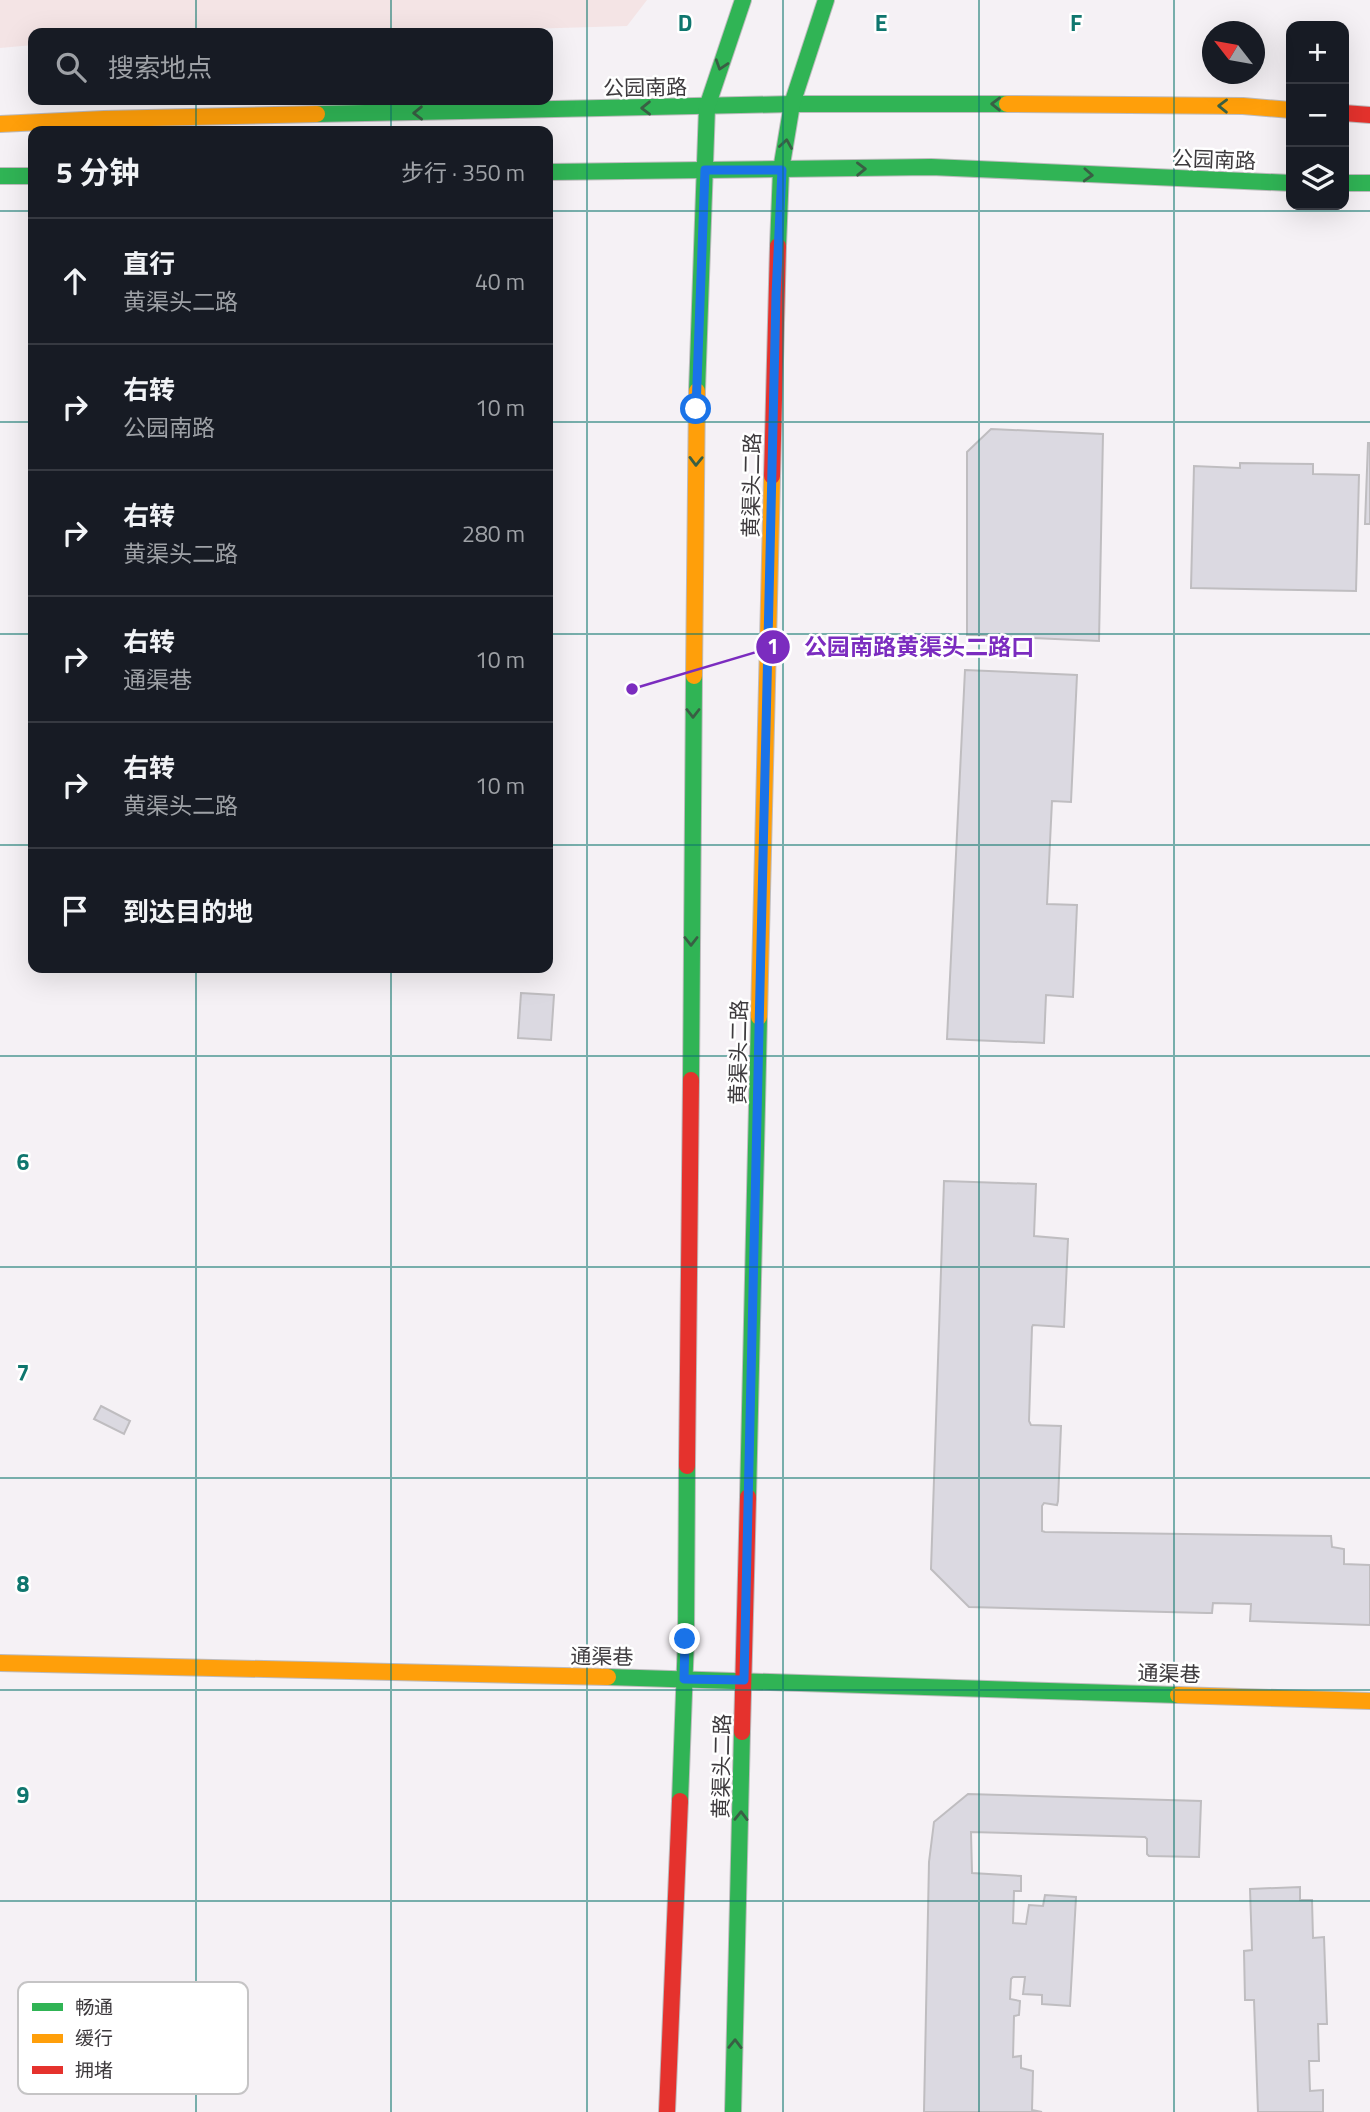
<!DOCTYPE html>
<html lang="zh">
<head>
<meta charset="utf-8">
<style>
  :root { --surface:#171b24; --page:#20242c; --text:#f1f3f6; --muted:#9ea1a6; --line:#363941 }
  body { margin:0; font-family:"Titillium Web","Noto Sans SC",sans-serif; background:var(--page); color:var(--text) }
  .controls { position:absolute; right:21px; top:21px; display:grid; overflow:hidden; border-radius:14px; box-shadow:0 7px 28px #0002 }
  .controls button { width:63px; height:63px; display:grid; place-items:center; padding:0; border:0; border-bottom:2px solid var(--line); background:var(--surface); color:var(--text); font:35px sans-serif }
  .compass { position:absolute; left:1202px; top:21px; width:63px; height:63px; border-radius:50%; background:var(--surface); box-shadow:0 7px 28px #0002; rotate:301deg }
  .stop { position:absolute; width:21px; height:21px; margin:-16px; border:5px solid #1a73e8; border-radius:50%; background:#fff }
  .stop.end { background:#1a73e8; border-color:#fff; box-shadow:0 2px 7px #0008 }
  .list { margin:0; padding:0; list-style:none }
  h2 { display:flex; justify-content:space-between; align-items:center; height:91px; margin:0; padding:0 28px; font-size:30px }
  h2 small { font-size:23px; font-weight:400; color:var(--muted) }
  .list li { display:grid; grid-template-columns:46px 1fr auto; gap:21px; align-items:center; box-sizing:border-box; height:126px; padding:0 28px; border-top:2px solid var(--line) }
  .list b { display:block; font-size:26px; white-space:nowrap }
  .list p { margin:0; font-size:23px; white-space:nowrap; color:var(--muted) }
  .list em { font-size:23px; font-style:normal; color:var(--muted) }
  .icon { flex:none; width:38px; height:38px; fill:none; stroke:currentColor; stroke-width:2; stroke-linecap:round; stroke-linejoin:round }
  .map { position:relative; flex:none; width:1370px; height:2112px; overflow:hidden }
  .search { position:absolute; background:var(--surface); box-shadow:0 7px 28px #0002; left:28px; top:28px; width:525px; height:77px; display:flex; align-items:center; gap:18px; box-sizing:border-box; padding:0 24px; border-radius:14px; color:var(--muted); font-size:26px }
  .panel { position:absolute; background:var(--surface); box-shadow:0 7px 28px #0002; left:28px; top:126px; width:525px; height:847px; border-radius:14px }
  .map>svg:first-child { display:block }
  .green { fill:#f4e4e5 }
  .building { fill:#dbd9e1; stroke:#bfbdc0; stroke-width:2 }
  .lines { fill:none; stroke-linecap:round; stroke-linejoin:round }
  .fast-casing { stroke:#bdbbbd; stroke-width:18 }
  .slow-casing { stroke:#bdbbbd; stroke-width:18 }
  .jam-casing { stroke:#bdbbbd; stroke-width:18 }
  .fast { stroke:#30b455; stroke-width:16 }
  .slow { stroke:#ff9f0a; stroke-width:16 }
  .jam { stroke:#e5322d; stroke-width:16 }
  .oneway { stroke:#395f44 }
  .route { stroke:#1a73e8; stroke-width:9 }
  .grid { fill:none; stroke:#0f766e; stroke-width:2; stroke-opacity:0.55 }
  .labels { text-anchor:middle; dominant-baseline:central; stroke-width:5; stroke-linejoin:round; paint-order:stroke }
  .street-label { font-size:21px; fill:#3d3a3d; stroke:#fff }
  .key { fill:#fff; stroke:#c5c4c5; stroke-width:2 }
  .key-label { font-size:19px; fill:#3d3a3d }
  .grid-label { font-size:23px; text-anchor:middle; font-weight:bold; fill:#0f766e; stroke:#fff; stroke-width:5; stroke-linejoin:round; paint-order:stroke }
  .leader { fill:none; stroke:#7b2cbf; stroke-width:2.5 }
  .callout-dot { fill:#7b2cbf; stroke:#fff; stroke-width:2.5 }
  .mark-label { font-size:21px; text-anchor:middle; font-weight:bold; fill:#fff }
  .callout-label { font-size:23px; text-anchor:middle; font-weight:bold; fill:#7b2cbf; stroke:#fff; stroke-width:5; stroke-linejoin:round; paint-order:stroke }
</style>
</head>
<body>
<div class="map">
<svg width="1370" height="2112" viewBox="0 0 1370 2112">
  <rect width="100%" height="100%" fill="#f5f1f5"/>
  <path class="green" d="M0,0H647L627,26L388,33H33V45L0,48Z"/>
  <g class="building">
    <path d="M991,429L1103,434L1099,641L967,635V452Z"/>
    <path d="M1368,443H1370V524H1365Z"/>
    <path d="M1240,463L1313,464V474L1359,475L1356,591L1191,588L1194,466L1240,468Z"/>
    <path d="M965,670L1077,675L1071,802L1052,801L1047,904L1077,905L1073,997L1046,995L1044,1043L947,1039Z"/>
    <path d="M521,993L554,995L551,1040L518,1038Z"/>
    <path d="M944,1181L1036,1184L1034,1236L1068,1239L1064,1327L1033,1325L1032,1327L1029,1421L1031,1425L1061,1426L1058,1501L1057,1505L1044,1503L1042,1506V1531L1045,1532L1331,1536L1332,1547L1344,1549V1564L1370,1565V1625L1250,1621L1251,1604L1213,1603L1212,1613H1207L969,1607L931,1569Z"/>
    <path d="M101,1406L130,1421L124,1434L94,1419Z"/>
    <path d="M968,1794L1201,1801L1199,1857L1149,1856L1147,1854V1839L1145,1837L971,1832L972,1873L1021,1876V1891H1014L1013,1923L1026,1924L1029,1905L1043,1906L1045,1895L1076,1897L1070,2006L1042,2004V1995L1023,1994L1025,1977H1013L1011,1979L1010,1999L1020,2001L1019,2015L1014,2016L1013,2057L1021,2056V2068L1033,2071L1032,2110L1042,2112H924L929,1862L934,1822Z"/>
    <path d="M1300,1887V1900H1312L1313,1938L1324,1937L1327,2024H1318L1319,2061H1309L1310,2091L1323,2090V2112H1258L1254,2000H1245L1244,1951L1252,1950L1250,1889Z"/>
  </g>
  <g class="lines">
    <g class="fast-casing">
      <g id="fast">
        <path d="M317,114L792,104H1007"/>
        <path d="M548,172L931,167L1291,183"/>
        <path d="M0,176H33"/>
        <path d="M1344,183H1370"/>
        <path d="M778,246L781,170L792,104L826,0"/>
        <path d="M697,391L707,107L743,0"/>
        <path d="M691,1080L694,676"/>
        <path d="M748,1497L759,1017"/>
        <path d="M608,1677L1178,1695"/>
        <path d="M680,1801L686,1639L687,1466"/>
        <path d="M733,2112L742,1732"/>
      </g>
    </g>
    <g class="slow-casing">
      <g id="slow">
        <path d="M1007,104L1243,106L1291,110"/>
        <path d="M0,124L104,119L317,114"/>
        <path d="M694,676L697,391"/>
        <path d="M759,1017L772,476"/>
        <path d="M0,1663L608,1677"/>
        <path d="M1178,1695L1370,1701"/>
      </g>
    </g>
    <g class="jam-casing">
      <g id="jam">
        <path d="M1344,113L1370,115"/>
        <path d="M772,476L778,246"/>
        <path d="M687,1466L691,1080"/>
        <path d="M742,1732L748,1497"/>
        <path d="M667,2112L680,1801"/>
      </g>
    </g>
    <use href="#fast" class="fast"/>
    <use href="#slow" class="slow"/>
    <use href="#jam" class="jam"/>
  </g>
  <defs><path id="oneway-chevron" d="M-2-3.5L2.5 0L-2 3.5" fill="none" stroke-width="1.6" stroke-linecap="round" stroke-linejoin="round" transform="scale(1.75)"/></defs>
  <g class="oneway">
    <use href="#oneway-chevron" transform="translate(721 65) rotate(108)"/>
    <use href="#oneway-chevron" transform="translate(996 104) rotate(-179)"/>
    <use href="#oneway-chevron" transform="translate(1223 106) rotate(-179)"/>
    <use href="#oneway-chevron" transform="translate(646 108) rotate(179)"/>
    <use href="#oneway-chevron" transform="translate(418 113) rotate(179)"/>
    <use href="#oneway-chevron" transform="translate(786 144) rotate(-81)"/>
    <use href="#oneway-chevron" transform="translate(861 169) rotate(-1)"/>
    <use href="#oneway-chevron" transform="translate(1088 175) rotate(3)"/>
    <use href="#oneway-chevron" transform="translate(696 461) rotate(91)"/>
    <use href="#oneway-chevron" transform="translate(693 713) rotate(90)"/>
    <use href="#oneway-chevron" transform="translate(691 941) rotate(90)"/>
    <use href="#oneway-chevron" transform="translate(741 1816) rotate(-89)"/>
    <use href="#oneway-chevron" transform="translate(735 2044) rotate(-89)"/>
  </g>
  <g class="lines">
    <path class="route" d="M685,1639L684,1679L744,1680L776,295L782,170H705L696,409"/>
  </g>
  <path class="grid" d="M196,0V33M391,0V33M587,0V2112M783,0V2112M979,0V2112M1174,0V2112M196,100V131M391,100V131M0,211H33M548,211H1370M0,422H33M548,422H1370M0,634H33M548,634H1370M0,845H33M548,845H1370M196,968V2112M391,968V2112M0,1056H1370M0,1267H1370M0,1478H1370M0,1690H1370M0,1901H1370"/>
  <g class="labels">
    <g class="street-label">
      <text transform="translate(645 87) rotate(-1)">公园南路</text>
      <text transform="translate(1214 159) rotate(2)">公园南路</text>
      <text transform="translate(751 485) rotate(-89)">黄渠头二路</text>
      <text transform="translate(738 1052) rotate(-89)">黄渠头二路</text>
      <text transform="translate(602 1656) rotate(1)">通渠巷</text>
      <text transform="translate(1169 1673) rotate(2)">通渠巷</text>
      <text transform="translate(721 1766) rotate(-89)">黄渠头二路</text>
    </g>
  </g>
  <rect x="18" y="1982" width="230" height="112" rx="10" class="key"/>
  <rect x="32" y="2003" width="31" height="8" fill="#30b455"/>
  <rect x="32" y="2034" width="31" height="9" fill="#ff9f0a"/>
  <rect x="32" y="2066" width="31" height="8" fill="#e5322d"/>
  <g class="key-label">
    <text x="75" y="2014">畅通</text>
    <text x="75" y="2045">缓行</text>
    <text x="75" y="2077">拥堵</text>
  </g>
  <g class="grid-label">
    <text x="685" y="31">D</text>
    <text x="881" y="31">E</text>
    <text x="1076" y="31">F</text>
    <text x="23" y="1170">6</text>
    <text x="23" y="1381">7</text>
    <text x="23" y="1592">8</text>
    <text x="23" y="1803">9</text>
  </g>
  <path class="leader" d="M632 689L773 647"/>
  <g class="callout-dot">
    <circle cx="632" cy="689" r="7"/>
    <circle cx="773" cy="647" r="18"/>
  </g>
  <g class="mark-label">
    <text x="773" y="654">1</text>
  </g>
  <g class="callout-label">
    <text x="919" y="655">公园南路黄渠头二路口</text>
  </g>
</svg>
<div class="controls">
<button>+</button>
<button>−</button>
<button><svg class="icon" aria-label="layers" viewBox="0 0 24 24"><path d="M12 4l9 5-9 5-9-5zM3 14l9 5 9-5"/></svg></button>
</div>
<svg class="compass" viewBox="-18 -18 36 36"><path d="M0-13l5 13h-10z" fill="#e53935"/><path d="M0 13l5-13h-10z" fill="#9ea1a6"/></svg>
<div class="stop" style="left:696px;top:409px"></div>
<div class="stop end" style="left:685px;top:1639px"></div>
<div class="search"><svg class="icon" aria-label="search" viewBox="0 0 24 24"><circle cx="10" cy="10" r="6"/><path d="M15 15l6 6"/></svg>搜索地点</div>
<section class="panel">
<h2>5 分钟<small>步行 · 350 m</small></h2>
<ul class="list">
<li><svg class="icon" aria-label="ahead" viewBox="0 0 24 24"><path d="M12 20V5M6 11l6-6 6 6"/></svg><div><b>直行</b><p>黄渠头二路</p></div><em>40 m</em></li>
<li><svg class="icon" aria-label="right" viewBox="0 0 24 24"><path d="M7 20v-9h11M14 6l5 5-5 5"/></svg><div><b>右转</b><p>公园南路</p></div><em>10 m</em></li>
<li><svg class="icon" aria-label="right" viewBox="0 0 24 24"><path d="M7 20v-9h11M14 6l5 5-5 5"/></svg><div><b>右转</b><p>黄渠头二路</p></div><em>280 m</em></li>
<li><svg class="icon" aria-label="right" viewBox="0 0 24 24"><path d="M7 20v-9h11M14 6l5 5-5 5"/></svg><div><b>右转</b><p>通渠巷</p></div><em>10 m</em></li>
<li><svg class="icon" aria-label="right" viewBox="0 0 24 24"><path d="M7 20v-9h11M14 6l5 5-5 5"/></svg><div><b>右转</b><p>黄渠头二路</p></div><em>10 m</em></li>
<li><svg class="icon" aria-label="arrive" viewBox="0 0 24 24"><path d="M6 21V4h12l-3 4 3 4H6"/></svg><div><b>到达目的地</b></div></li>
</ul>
</section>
</div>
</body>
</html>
